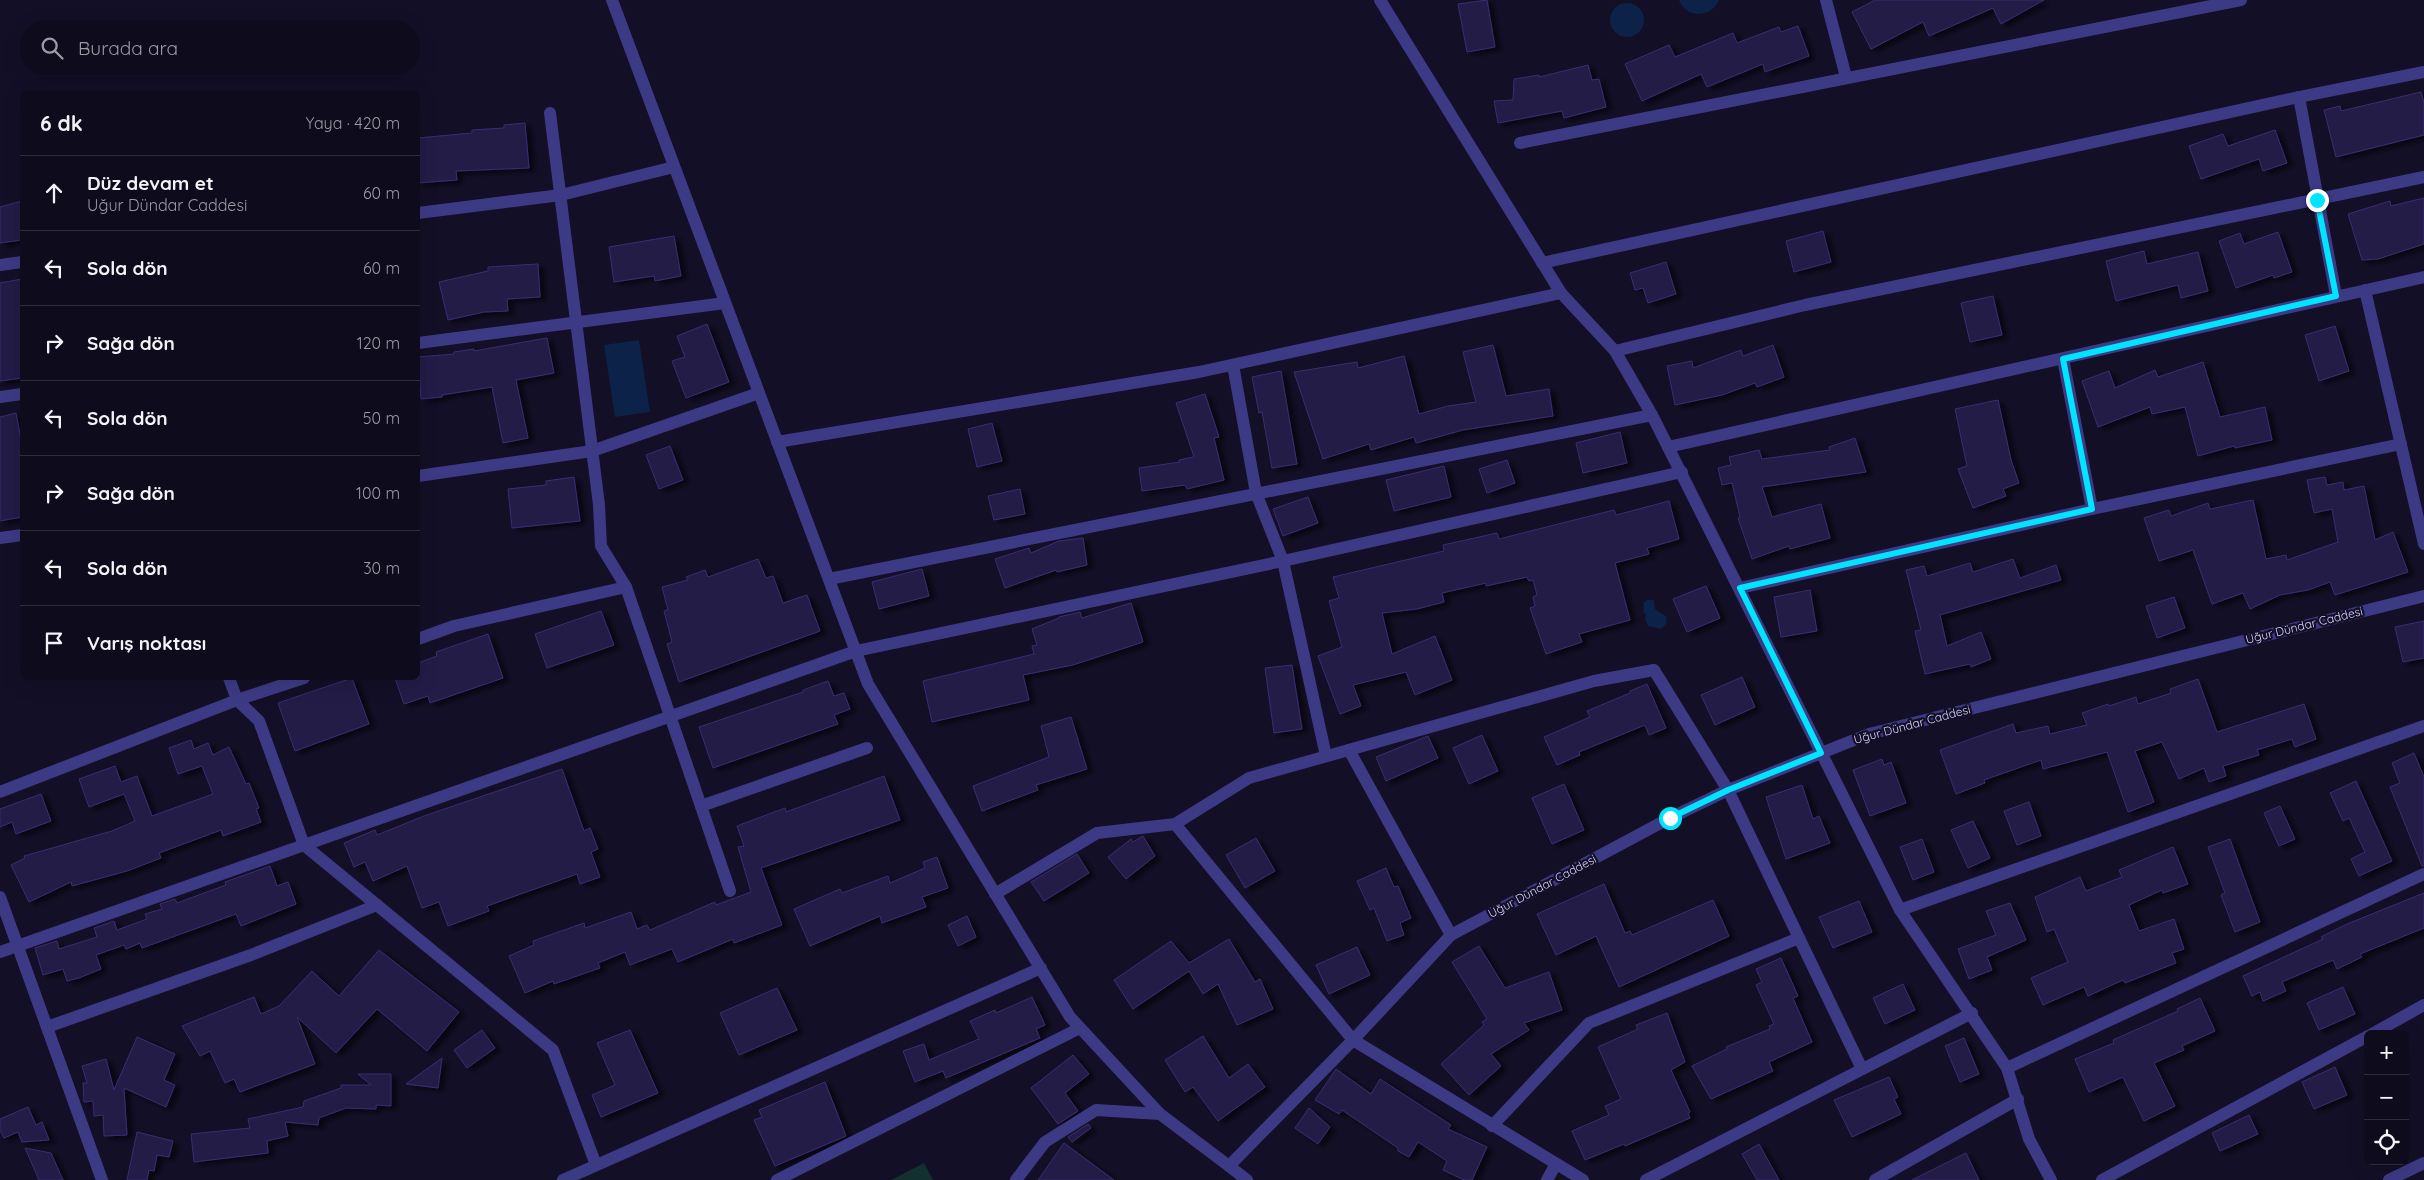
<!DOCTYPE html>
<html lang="tr">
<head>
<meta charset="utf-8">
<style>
  :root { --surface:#0e0b1c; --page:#1c1929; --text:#f1f3f6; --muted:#9b9ba3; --line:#2e2b3b }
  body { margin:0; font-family:Quicksand,sans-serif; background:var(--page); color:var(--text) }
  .controls { position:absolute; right:15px; bottom:15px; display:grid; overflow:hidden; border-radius:8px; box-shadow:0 5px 20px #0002 }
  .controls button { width:45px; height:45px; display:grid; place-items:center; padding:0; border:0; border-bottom:1px solid var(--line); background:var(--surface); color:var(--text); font:25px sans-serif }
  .stop { position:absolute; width:15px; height:15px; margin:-11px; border:4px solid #00e5ff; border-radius:50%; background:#fff }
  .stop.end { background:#00e5ff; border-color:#fff; box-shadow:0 1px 5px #0008 }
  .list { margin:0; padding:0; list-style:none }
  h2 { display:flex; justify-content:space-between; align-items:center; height:65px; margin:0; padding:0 20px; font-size:21px }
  h2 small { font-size:16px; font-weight:400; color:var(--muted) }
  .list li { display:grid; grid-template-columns:32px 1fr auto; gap:15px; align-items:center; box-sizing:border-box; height:75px; padding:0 20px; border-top:1px solid var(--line) }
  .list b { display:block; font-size:19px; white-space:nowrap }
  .list p { margin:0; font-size:16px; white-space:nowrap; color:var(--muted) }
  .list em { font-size:16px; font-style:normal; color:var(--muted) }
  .icon { flex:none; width:28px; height:28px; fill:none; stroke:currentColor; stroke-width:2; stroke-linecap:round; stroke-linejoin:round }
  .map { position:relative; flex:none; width:2424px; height:1180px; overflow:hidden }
  .search { position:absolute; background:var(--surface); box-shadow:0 5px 20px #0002; left:20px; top:20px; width:400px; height:55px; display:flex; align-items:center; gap:12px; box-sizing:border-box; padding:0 18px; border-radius:28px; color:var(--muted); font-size:19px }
  .panel { position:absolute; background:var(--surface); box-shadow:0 5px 20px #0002; left:20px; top:90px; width:400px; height:590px; border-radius:8px }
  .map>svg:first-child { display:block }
  .garden { fill:#12302f }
  .water { fill:#0c2248 }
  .building { fill:#241b47; stroke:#3b2d73; filter:url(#shadow) }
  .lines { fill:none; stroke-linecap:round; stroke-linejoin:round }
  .minor { stroke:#3d3a85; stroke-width:12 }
  .tertiary { stroke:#3d3a85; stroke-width:12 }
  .route { stroke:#00e5ff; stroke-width:6 }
  .labels { text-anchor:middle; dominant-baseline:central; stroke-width:4.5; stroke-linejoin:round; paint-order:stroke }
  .street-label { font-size:12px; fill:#d9d4ff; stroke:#130f26 }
</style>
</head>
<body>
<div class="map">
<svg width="2424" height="1180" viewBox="0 0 2424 1180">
  <defs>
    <filter id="shadow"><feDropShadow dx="5.5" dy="3" stdDeviation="2.5" flood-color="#0009"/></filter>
  </defs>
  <rect width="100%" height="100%" fill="#130f26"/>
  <path class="garden" d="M924,1163L933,1180H891Z"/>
  <g class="water">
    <path d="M1679,0H1719C1711,18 1686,19 1679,0Z"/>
    <circle cx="1627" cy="20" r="17"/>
    <path d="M639,340L650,412L615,417L604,345Z"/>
    <path d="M1647,600H1654L1655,609L1667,617L1666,624L1661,629L1648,626L1645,619L1646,614L1643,612L1644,602Z"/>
  </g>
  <g class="building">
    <path d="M1487,0L1495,47L1467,52L1458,4Z"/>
    <path d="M1875,0H2044L2001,24L1993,8L1929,36L1923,22L1871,49L1852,12Z"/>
    <path d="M1798,26L1809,56L1765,72L1763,64L1707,87L1701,74L1642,101L1625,64L1669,45L1675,57L1733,33L1737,43L1779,27L1781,32Z"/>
    <path d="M1588,65L1592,80L1599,79L1606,107L1564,118L1562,111L1498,123L1494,101L1513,100L1514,79L1539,75V77Z"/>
    <path d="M2421,92L2424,103V135L2336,157L2324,110L2340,106L2341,111Z"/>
    <path d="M525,123L529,168L456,171L457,180L418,183V138L472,133V130L504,128V125Z"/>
    <path d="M2275,130L2287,163L2263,171L2259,159L2201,179L2189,146L2223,134L2228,146Z"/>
    <path d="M2424,198V244L2378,259L2362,260L2348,214L2390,201L2391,206Z"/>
    <path d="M22,201V240L0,243V207Z"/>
    <path d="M1823,231L1831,262L1794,272L1786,241Z"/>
    <path d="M2278,232L2292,272L2274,278L2273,275L2236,288L2219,241L2240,233L2244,244Z"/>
    <path d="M674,236L681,276L655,281L654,276L614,282L609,247Z"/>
    <path d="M2144,251L2147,264L2198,252L2208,291L2181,298L2178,285L2116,301L2106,261Z"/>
    <path d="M1666,262L1676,294L1648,303L1643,288L1635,290L1630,273Z"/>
    <path d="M538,264L540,297L507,299L508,311L484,312L448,320L439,282L488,271V267Z"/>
    <path d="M22,279V378L0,381V283Z"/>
    <path d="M1993,296L2002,335L1970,342L1961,303Z"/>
    <path d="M707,324L729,382L686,398L672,361L685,357L677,336Z"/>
    <path d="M2335,326L2349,371L2319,381L2305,335Z"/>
    <path d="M547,338L554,373L516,380L528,438L503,443L492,387L442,395V397L421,399L418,357L454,354V352L474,349V351Z"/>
    <path d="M1493,345L1506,396L1549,389L1553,416L1463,430L1416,443L1414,437L1371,450L1369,444L1323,459L1294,372L1357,362L1358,368L1404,356L1419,414L1448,406L1476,402L1463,352Z"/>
    <path d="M1773,345L1784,377L1757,387L1755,383L1722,395L1675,405L1667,366L1692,361L1693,368L1741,350L1743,356Z"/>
    <path d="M2203,362L2220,417L2265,407L2272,440L2235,448L2234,446L2198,456L2185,407L2152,414L2150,407L2098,427L2082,381L2109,371L2115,388L2155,370L2158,377Z"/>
    <path d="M1281,371L1297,464L1272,468L1262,412L1259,413L1252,377Z"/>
    <path d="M1205,394L1219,437L1214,438L1224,480L1187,489L1185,485L1142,491L1139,468L1180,462L1179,460L1194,457L1176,403Z"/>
    <path d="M1998,400L2011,460L2019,483L2003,489L2006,496L1973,508L1958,469L1967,466L1955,409Z"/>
    <path d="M16,413L22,445V453L20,454L22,468V517L0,521V417Z"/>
    <path d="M992,423L1002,461L977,467L968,429Z"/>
    <path d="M1620,432L1627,463L1583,473L1576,443Z"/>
    <path d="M1855,438L1866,472L1762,487L1772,517L1821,504L1830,538L1790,549L1789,546L1752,559L1738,518L1740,517L1732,483L1722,485L1718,468L1731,465L1729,457L1759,450L1762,459L1830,450L1829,447Z"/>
    <path d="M670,446L683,480L659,489L646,455Z"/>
    <path d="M1507,460L1515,483L1487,493L1479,469Z"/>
    <path d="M1444,466L1451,497L1394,511L1386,480Z"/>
    <path d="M574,477L580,521L512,528L508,489L546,485V481Z"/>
    <path d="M2325,477L2327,485L2343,482L2344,490L2364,486L2375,540L2393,532L2408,572L2335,595L2330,582L2308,590L2280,595L2250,609L2243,593L2212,604L2193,550L2159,561L2144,518L2169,510L2171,516L2208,503L2210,509L2253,500L2266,559L2286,555L2287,560L2338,542L2332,509L2314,513L2307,480Z"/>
    <path d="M1020,489L1025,514L994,520L988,496Z"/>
    <path d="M1308,497L1318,523L1283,536L1273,509Z"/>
    <path d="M1669,501L1679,539L1647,548L1649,554L1615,563L1630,620L1579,634L1582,642L1546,654L1530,608L1535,606L1533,597L1537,595L1533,580L1529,581L1527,577L1486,586V583L1442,593L1444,602L1417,609L1382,613L1392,654L1435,636L1452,680L1415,695L1406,672L1353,685L1361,706L1340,714L1318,656L1342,647L1329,601L1339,598L1333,577L1444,551L1443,545L1497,533L1499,539L1614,510L1616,515Z"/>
    <path d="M1083,538L1087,565L1057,572L1056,570L1005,588L995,559L1029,548L1031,553L1059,541Z"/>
    <path d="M758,559L766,578L773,576L783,603L807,595L820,631L679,682L667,644L672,642L664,611L668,610L662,587L688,580L686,577L705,570L708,577Z"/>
    <path d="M2013,559L2020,578L2056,565L2061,580L1940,615L1947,646L1981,632L1991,659L1971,667L1970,664L1925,674L1915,631L1921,630L1906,570L1924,566L1927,576L1970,563L1973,572Z"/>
    <path d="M922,569L929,596L879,609L872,582Z"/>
    <path d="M1706,586L1720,618L1687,632L1673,599Z"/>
    <path d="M1810,590L1817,631L1781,637L1774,597Z"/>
    <path d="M2174,597L2185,628L2157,638L2146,606Z"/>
    <path d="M1131,603L1143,642L1073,665L1023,675L1029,700L932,722L923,681L1034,654L1032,646L1037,645L1032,629L1059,618V617L1080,612L1082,618Z"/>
    <path d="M601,611L614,645L547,668L535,634Z"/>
    <path d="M2424,621V658L2403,662L2395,627Z"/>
    <path d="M488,634L503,678L430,703L428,696L404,704L395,678H418V663L437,656L436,652Z"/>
    <path d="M1292,665L1302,729L1274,733L1265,668Z"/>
    <path d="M1742,677L1755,707L1715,725L1701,695Z"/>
    <path d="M352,678L369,724L295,751L278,703Z"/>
    <path d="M2198,679L2217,732L2304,704L2316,739L2295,747L2292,739L2257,750L2259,755L2223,766L2226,776L2209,782L2204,768L2179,779L2162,742L2135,751L2154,802L2128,812L2107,752L2043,769L2041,760L1984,780L1985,783L1956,794L1940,750L2013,724L2016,733L2048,726L2050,734L2087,725L2082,713L2108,704L2109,706L2136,697L2138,704L2171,693L2170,689Z"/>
    <path d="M828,681L834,696L844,693L850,709L834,715L838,724L713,768L699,727L803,692V690Z"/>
    <path d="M1647,684L1666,728L1649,735L1645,725L1579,752L1580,755L1557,765L1544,737L1590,717L1587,711L1630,693V691Z"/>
    <path d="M1071,717L1087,769L1036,785L1038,790L982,811L973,786L1049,757L1041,726Z"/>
    <path d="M1482,735L1498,771L1469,784L1453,748Z"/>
    <path d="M1428,736L1438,758L1386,781L1376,757Z"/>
    <path d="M191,740L194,749L208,743L213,755L229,747L246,784L249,783L259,808L256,809L261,822L223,836L221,830L159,853L161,858L127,871L72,886L71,882L29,902L11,865L25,858L24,856L112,831L135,821L124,794L89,807L79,779L115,766L121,782L137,776L152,816L213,794L202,766L178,774L169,748Z"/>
    <path d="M2414,753L2424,777V866H2422L2390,787L2400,783L2392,763Z"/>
    <path d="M1882,759L1884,765L1891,762L1906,803L1870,816L1853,770Z"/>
    <path d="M562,769L584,831L590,828L598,849L591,852L600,877L580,884L577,874L487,906L489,911L448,926L439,902L422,908L407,866L373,881L365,862L354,867L344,843L375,830L377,835L424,816Z"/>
    <path d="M884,776L900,820L761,868L782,925L734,943L733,939L678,962L672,949L630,965L625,952L598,963L600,968L554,984L553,981L525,993L509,956L534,945L533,941L584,923L585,928L631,912L637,929L647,925L650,930L715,902L716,905L751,892L738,847L744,846L737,826L785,808L786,812Z"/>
    <path d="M2356,781L2392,861L2359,876L2351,859L2365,852L2349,818L2343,821L2330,793Z"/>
    <path d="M1564,784L1584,830L1552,844L1532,798Z"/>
    <path d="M1802,785L1813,819L1819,816L1830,843L1786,859L1766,797Z"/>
    <path d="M41,794L51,821L16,834L12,822L0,827V809Z"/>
    <path d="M2029,802L2041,836L2017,845L2004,811Z"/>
    <path d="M2280,806L2295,839L2279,846L2264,813Z"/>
    <path d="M1973,821L1990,858L1968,868L1951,830Z"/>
    <path d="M1143,836L1155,856L1126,879L1108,857L1131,839L1133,842Z"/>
    <path d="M1256,838L1275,871L1245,888L1226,855Z"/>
    <path d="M1922,839L1934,872L1913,880L1900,847Z"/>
    <path d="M2230,839L2260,922L2235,932L2221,895L2225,893L2208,847Z"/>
    <path d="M2173,847L2188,884L2163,893L2162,890L2129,905L2139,931L2174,919L2184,949L2172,953L2176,963L2125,983L2123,980L2088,996L2084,987L2043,1005L2031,978L2068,962L2054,929L2047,932L2035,897L2080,877L2086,891L2122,877L2119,870Z"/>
    <path d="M1077,854L1089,873L1044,901L1031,882Z"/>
    <path d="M937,857L948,888L922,897L926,907L882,923L880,916L810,946L794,909L840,889L842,893L888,876L890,883L925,868L923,862Z"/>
    <path d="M270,866L277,886L288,882L296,904L241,926L236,914L142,948L140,943L126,949L124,945L96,955L101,969L79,978L67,981L63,969L43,975L35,948L57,941L59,949L97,937L94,928L114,921L117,930L147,919L145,914L162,909L160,904L175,899L177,903L226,885L225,882Z"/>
    <path d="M1386,868L1394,887L1398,886L1411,918L1400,923L1404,935L1387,941L1374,908L1370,910L1357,881Z"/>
    <path d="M1604,884L1625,933L1630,931L1632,935L1713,900L1729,936L1619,987L1596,936L1556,955L1537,914Z"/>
    <path d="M2424,893V928L2360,954L2362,957L2337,969L2333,960L2282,982L2286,991L2263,1001L2260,992L2252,996L2243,976L2323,939L2321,937L2347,924Z"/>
    <path d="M1859,901L1872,932L1833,948L1819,917Z"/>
    <path d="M2010,903L2026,940L1987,957L1992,970L1969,979L1958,949L1996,935L1986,911Z"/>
    <path d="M967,916L976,937L958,946L948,925Z"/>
    <path d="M1229,939L1255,982L1260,979L1273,1009L1237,1025L1218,984L1203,994L1189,971L1133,1009L1114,980L1171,941L1189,963Z"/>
    <path d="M1479,946L1505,988L1549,972L1562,1010L1524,1023L1529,1030L1491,1054L1501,1066L1469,1095L1441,1064L1484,1025L1482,1022L1487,1019L1452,962Z"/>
    <path d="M1357,947L1370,975L1329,994L1316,965Z"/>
    <path d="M379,950L459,1012L427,1051L377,1009L336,1053L297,1017L315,1064L240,1092L234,1079L225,1083L210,1051L200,1056L182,1026L254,997L261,1014L279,1006L312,971L339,996Z"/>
    <path d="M1781,958L1798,996L1793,998L1812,1042L1769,1062L1773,1071L1711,1099L1692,1066L1727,1049L1726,1047L1770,1029L1769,1026L1774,1024L1756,985L1762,982L1756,969Z"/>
    <path d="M1903,984L1915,1010L1885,1024L1873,998Z"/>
    <path d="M2343,987L2355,1014L2319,1030L2307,1003Z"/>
    <path d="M777,988L797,1030L739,1055L720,1013Z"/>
    <path d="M1032,997L1045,1025L1036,1029L1040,1038L946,1078L943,1071L915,1082L903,1051L924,1044L929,1060L979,1039L970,1021L995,1010L996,1013Z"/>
    <path d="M2200,998L2215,1031L2182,1046L2184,1050L2154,1063L2175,1106L2144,1121L2123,1077L2089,1092L2075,1059L2114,1043L2113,1040L2178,1011L2177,1009Z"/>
    <path d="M1667,1013L1685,1062L1671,1070L1690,1112L1688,1113L1690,1118L1625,1146L1624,1144L1585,1160L1572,1131L1609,1115L1605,1106L1621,1099L1598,1047L1638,1029L1636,1025Z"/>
    <path d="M482,1030L495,1048L467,1068L454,1050Z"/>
    <path d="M630,1030L658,1093L601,1117L592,1095L615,1085L597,1043Z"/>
    <path d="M1203,1036L1229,1078L1248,1064L1265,1087L1218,1121L1193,1087L1185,1092L1165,1060Z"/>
    <path d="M137,1037L175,1054L164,1080L175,1085L166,1107L124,1088L127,1135L104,1136L103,1115L94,1116L93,1101L84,1102L83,1083H87L82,1066L106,1059L114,1090Z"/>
    <path d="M1964,1038L1979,1074L1960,1082L1945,1046Z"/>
    <path d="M1073,1055L1089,1074L1065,1093L1078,1111L1058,1124L1031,1088Z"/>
    <path d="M442,1058L438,1088L406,1084Z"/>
    <path d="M2335,1067L2347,1095L2314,1109L2302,1082Z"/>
    <path d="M1336,1069L1371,1094L1380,1079L1451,1125L1448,1129L1487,1147L1472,1180H1464L1443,1170L1447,1161L1418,1142L1409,1157L1398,1151V1148L1342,1110L1339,1114L1315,1100Z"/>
    <path d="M358,1074H391V1106L376,1105V1109L346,1108L319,1118L318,1125L285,1122L288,1136L267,1141L268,1153L194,1162L191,1134L250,1128L248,1119L303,1107L304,1101L341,1088V1085H371Z"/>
    <path d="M1889,1077L1898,1097L1894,1099L1901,1114L1852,1137L1834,1100Z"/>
    <path d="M825,1082L846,1136L775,1166L754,1120L762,1117L759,1110Z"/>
    <path d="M28,1107L36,1125L42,1122L49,1140L22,1142L18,1132L4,1138L0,1130V1119Z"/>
    <path d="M1309,1108L1330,1127L1318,1144L1295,1128Z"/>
    <path d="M2249,1115L2258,1134L2220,1151L2212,1133Z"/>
    <path d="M1088,1124L1091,1128L1072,1142L1068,1137Z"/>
    <path d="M137,1132L173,1141L169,1157L157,1155L154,1171L149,1170L147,1180H127Z"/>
    <path d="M1064,1143L1114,1180H1038Z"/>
    <path d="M1759,1144L1779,1180H1757L1742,1154Z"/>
    <path d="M25,1148L51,1153L63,1180H39Z"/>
    <path d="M1966,1153L1979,1180H1912Z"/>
  </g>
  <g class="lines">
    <g class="minor">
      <path d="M612,0L868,684L1070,1017L1160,1114L1229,1166"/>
      <path d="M1380,0L1561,293L1615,351L1652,415L1900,910L2007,1068L2029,1139L2051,1180"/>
      <path d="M1826,0L1846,77"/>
      <path d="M2299,97L2336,296"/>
      <path d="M1520,143L2241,0"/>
      <path d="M418,213L561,195L674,167"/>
      <path d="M1542,263L2299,97L2424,72"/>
      <path d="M0,265L22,262"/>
      <path d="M2365,290L2424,544"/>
      <path d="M418,343L725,303"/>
      <path d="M1615,351L1805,305L2424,177"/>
      <path d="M2063,359L2092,509"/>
      <path d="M1233,365L1256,493L1283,561L1326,756"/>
      <path d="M0,397L22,394"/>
      <path d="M777,442L1199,372L1561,293"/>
      <path d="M1668,447L2424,277"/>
      <path d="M418,476L592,451L759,393"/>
      <path d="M0,538L22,535"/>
      <path d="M829,579L1652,415"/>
      <path d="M626,587L730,891"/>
      <path d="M1740,588L2092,509L2401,444"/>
      <path d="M418,639L454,626L626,587L601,546L599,505L550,113"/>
      <path d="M229,678L237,700L259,721L304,845L553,1050L596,1165"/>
      <path d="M1349,750L1451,935"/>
      <path d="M0,792L237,700L304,678"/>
      <path d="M701,806L867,748"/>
      <path d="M1175,824L1353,1040L1583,1180"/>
      <path d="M995,894L1097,833L1175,824L1249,778L1594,681L1654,670L1728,790L1862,1069"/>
      <path d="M0,897L102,1180"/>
      <path d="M1900,910L2424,726"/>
      <path d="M0,952L856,651L1283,561L1682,472"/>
      <path d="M47,1027L251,955L377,905"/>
      <path d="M2372,1034L2424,1005"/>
      <path d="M2007,1068L2424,874"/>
      <path d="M1492,1126L1589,1023L1799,938"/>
      <path d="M563,1180L1041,968"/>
      <path d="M777,1180L1080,1028"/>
      <path d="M1016,1180L1045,1142L1096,1110L1160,1114"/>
      <path d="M1547,1180L1556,1164"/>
      <path d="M1646,1180L1972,1013"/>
      <path d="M1875,1180L2018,1099"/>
      <path d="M2102,1180L2368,1036"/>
      <path d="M2389,1180L2424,1163"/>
    </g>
    <path class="tertiary" d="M1247,1180L1229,1166L1353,1040L1451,935L1670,818L1728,790L1869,734L2424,596"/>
  </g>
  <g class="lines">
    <path class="route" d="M1670,818L1728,790L1821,753L1740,588L2092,509L2063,359L2336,296L2317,200"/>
  </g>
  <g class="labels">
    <g class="street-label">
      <text transform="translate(2304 625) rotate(-14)">Uğur Dündar Caddesi</text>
      <text transform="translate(1912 724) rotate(-15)">Uğur Dündar Caddesi</text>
      <text transform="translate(1542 886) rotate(-28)">Uğur Dündar Caddesi</text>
    </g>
  </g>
</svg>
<div class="controls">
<button>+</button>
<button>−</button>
<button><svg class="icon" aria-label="locate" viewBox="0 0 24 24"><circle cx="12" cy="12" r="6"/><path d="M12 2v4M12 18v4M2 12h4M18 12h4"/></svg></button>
</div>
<div class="stop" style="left:1670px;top:818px"></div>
<div class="stop end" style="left:2317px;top:200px"></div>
<div class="search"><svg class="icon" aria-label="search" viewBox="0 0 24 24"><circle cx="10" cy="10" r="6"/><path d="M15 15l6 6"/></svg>Burada ara</div>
<section class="panel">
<h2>6 dk<small>Yaya · 420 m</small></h2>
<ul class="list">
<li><svg class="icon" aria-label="ahead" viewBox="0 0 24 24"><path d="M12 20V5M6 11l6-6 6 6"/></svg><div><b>Düz devam et</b><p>Uğur Dündar Caddesi</p></div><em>60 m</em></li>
<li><svg class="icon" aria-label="left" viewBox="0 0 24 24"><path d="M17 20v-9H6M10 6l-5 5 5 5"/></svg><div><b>Sola dön</b></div><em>60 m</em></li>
<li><svg class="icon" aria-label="right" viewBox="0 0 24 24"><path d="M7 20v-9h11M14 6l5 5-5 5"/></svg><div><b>Sağa dön</b></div><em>120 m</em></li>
<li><svg class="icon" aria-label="left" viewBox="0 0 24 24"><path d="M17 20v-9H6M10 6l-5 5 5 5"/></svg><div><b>Sola dön</b></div><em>50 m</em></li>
<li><svg class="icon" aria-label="right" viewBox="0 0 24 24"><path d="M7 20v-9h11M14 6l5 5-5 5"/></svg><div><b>Sağa dön</b></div><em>100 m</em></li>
<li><svg class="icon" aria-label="left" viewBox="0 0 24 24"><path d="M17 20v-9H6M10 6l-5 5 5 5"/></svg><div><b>Sola dön</b></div><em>30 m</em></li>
<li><svg class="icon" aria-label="arrive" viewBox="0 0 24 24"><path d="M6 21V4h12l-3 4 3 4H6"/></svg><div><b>Varış noktası</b></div></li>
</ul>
</section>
</div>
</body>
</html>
